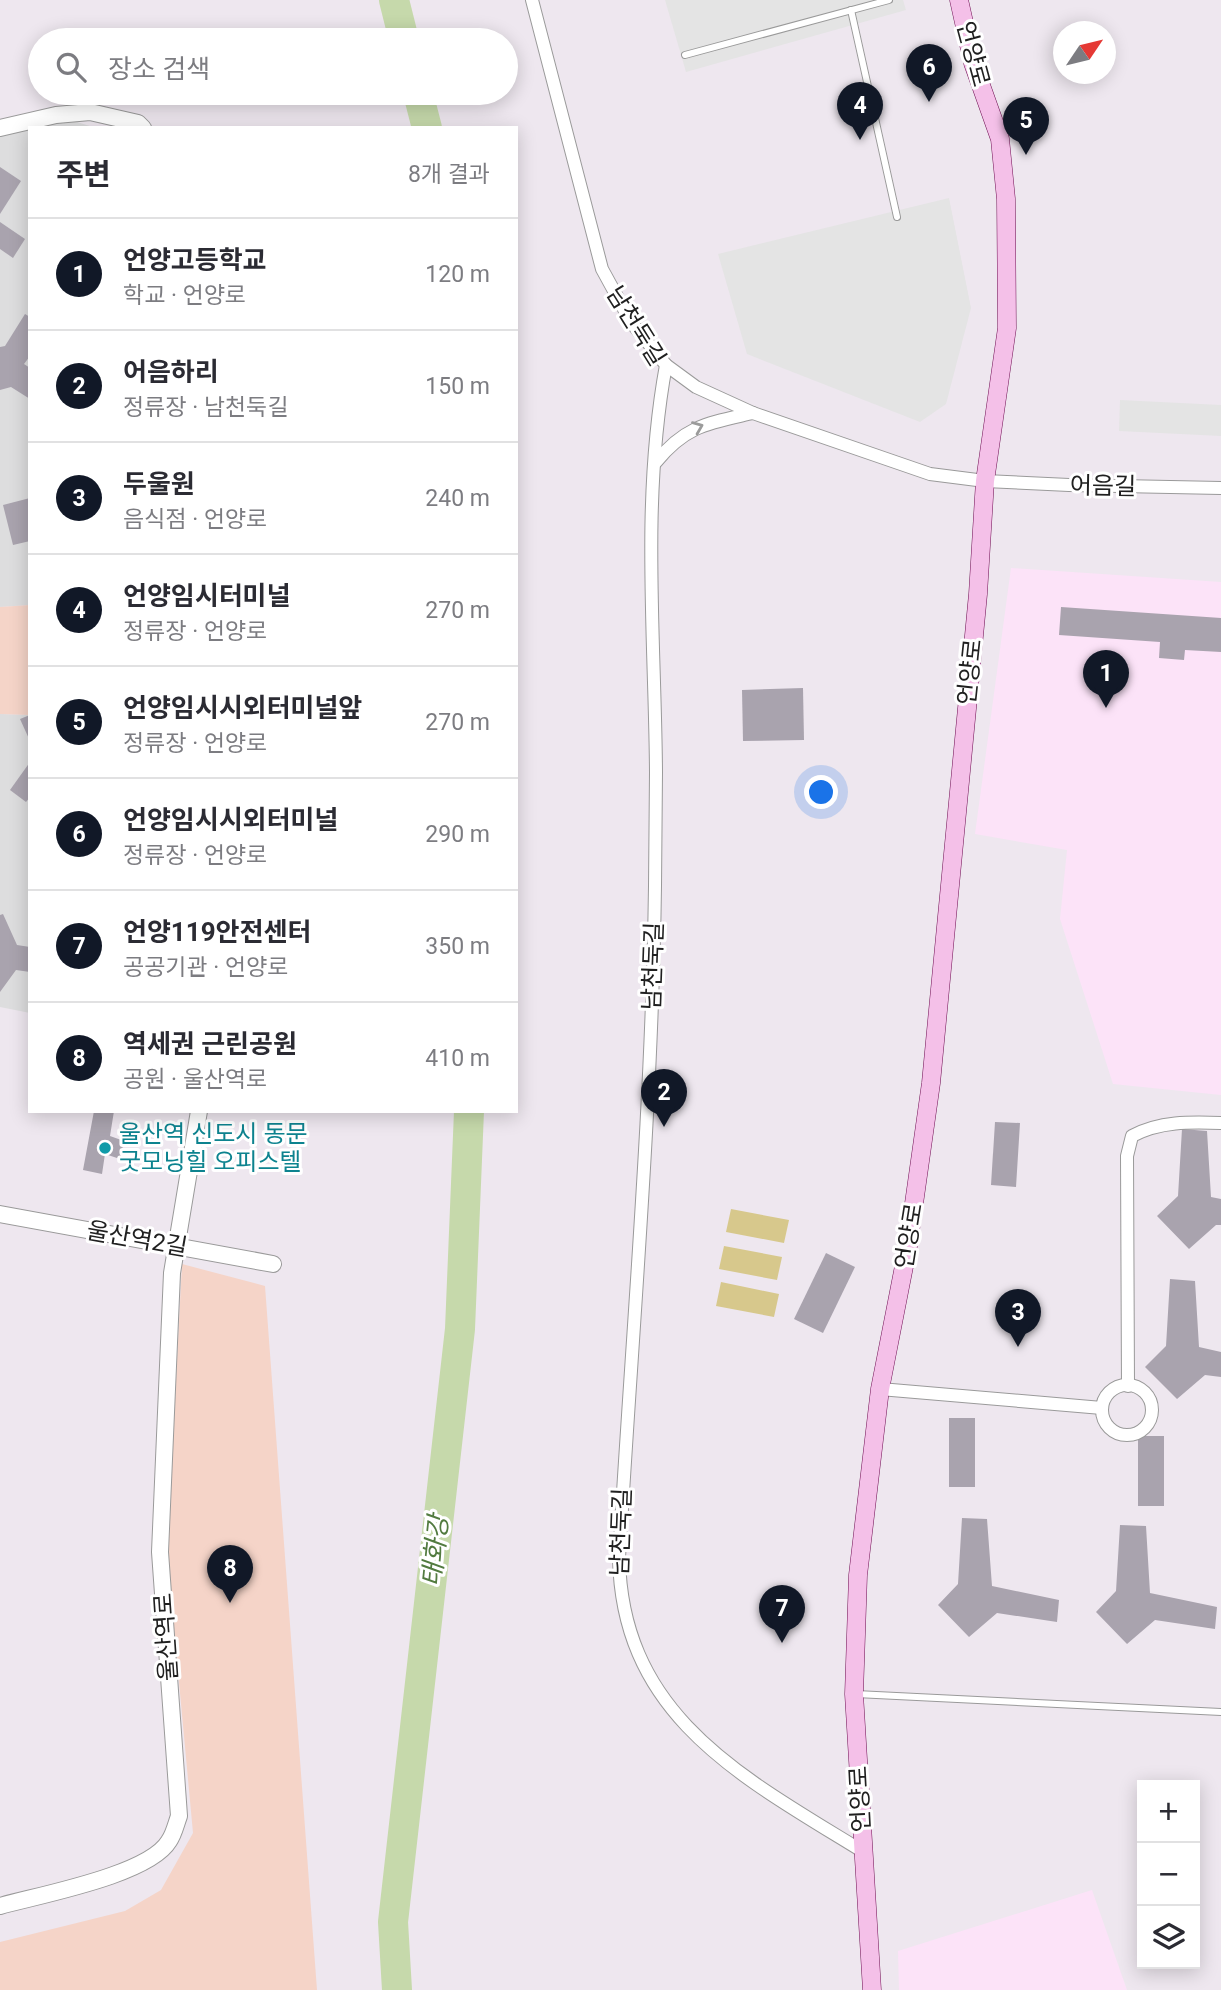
<!DOCTYPE html>
<html lang="ko">
<head>
<meta charset="utf-8">
<style>
  :root { --surface:#fff; --page:#f7f7f7; --text:#2b2b33; --muted:#7c7c81; --line:#e1e1e2; --accent:#111827 }
  body { margin:0; font-family:Roboto,"Noto Sans KR",sans-serif; background:var(--page); color:var(--text) }
  .controls { position:absolute; right:21px; bottom:21px; display:grid; overflow:hidden; border-radius:0px; box-shadow:0 4px 18px #0003 }
  .controls button { width:63px; height:63px; display:grid; place-items:center; padding:0; border:0; border-bottom:2px solid var(--line); background:var(--surface); color:var(--text); font:35px sans-serif }
  .compass { position:absolute; left:1053px; top:21px; width:63px; height:63px; border-radius:50%; background:var(--surface); box-shadow:0 4px 18px #0003; rotate:55deg }
  .you { position:absolute; left:822px; top:793px; width:24px; height:24px; margin:-18px; border:5px solid #fff; border-radius:50%; background:#1a73e8; box-shadow:0 0 0 10px #1a73e833 }
  .badge { display:grid; place-items:center; width:46px; height:46px; border-radius:50%; background:var(--accent); color:#fff; font-size:23px; font-weight:700 }
  .pin { position:absolute; translate:-50% -58px; filter:drop-shadow(0 2px 4px #0008) }
  .pin::after { content:''; position:absolute; top:37px; width:24px; height:21px; background:inherit; clip-path:polygon(0 0,100% 0,50% 100%) }
  .list { margin:0; padding:0; list-style:none }
  h2 { display:flex; justify-content:space-between; align-items:center; height:91px; margin:0; padding:0 28px; font-size:30px }
  h2 small { font-size:23px; font-weight:400; color:var(--muted) }
  .list li { display:grid; grid-template-columns:46px 1fr auto; gap:21px; align-items:center; box-sizing:border-box; height:112px; padding:0 28px; border-top:2px solid var(--line) }
  .list b { display:block; font-size:26px; white-space:nowrap }
  .list p { margin:0; font-size:23px; white-space:nowrap; color:var(--muted) }
  .list em { font-size:23px; font-style:normal; color:var(--muted) }
  .icon { flex:none; width:38px; height:38px; fill:none; stroke:currentColor; stroke-width:2; stroke-linecap:round; stroke-linejoin:round }
  .map { position:relative; flex:none; width:1221px; height:1990px; overflow:hidden }
  .search { position:absolute; background:var(--surface); box-shadow:0 4px 18px #0003; left:28px; top:28px; width:490px; height:77px; display:flex; align-items:center; gap:18px; box-sizing:border-box; padding:0 24px; border-radius:38px; color:var(--muted); font-size:26px }
  .panel { position:absolute; background:var(--surface); box-shadow:0 4px 18px #0003; left:28px; top:126px; width:490px; height:987px; border-radius:0px }
  .map>svg:first-child { display:block }
  .residential { fill:#ddddde }
  .education { fill:#fce3f8 }
  .park { fill:#f5d4c8 }
  .pitch { fill:#d7c88c }
  .parking { fill:#e4e4e4 }
  .lines { fill:none; stroke-linecap:round; stroke-linejoin:round }
  .river { stroke:#c6d9ab; stroke-width:30 }
  .building { fill:#a9a3ae }
  .service-casing { stroke:#9a9a9a; stroke-width:8 }
  .minor-casing { stroke:#9a9a9a; stroke-width:14 }
  .tertiary-casing { stroke:#9a9a9a; stroke-width:18 }
  .secondary-casing { stroke:#6f0e52; stroke-width:19 }
  .service { stroke:#fff; stroke-width:6 }
  .minor { stroke:#fff; stroke-width:12 }
  .tertiary { stroke:#fff; stroke-width:16 }
  .secondary { stroke:#f4c0e8; stroke-width:18 }
  .oneway { stroke:#9b9b9b }
  .culture-dot { fill:#0f9aa8; stroke:#fff; stroke-width:2.5 }
  .labels { text-anchor:middle; dominant-baseline:central; stroke-width:6; stroke-linejoin:round; paint-order:stroke }
  .street-label { font-size:24px; fill:#202020; stroke:#fff }
  .culture-label { font-size:24px; fill:#0d838f; stroke:#fff; text-anchor:start }
  .water-label { font-size:26px; font-style:italic; fill:#527b40; stroke:#fff }
</style>
</head>
<body>
<div class="map">
<svg width="1221" height="1990" viewBox="0 0 1221 1990">
  <rect width="100%" height="100%" fill="#eee7ef"/>
  <g class="residential">
    <path d="M74,121L96,128H30V605L0,607V136L46,123Z"/>
    <path d="M0,714L30,715V1013L0,1007Z"/>
  </g>
  <g class="education">
    <path d="M1011,568L1221,582V1095L1113,1084L1060,919L1067,850L975,834Z"/>
    <path d="M1092,1890L1127,1990H899L898,1951Z"/>
  </g>
  <g class="park">
    <path d="M30,605V715L0,714V607Z"/>
    <path d="M182,1264L265,1286L317,1990H0V1942L125,1911L161,1890L193,1833L167,1553Z"/>
  </g>
  <g class="pitch">
    <path d="M731,1209L789,1220L784,1243L726,1232Z"/>
    <path d="M724,1246L782,1257L777,1280L719,1269Z"/>
    <path d="M721,1282L779,1294L774,1317L716,1306Z"/>
  </g>
  <g class="parking">
    <path d="M665,0H903L906,10L686,72Z"/>
    <path d="M949,198L971,308L946,404L920,422L747,354L718,254Z"/>
    <path d="M1120,400L1221,405V436L1119,431Z"/>
  </g>
  <g class="lines">
    <g class="river">
      <path d="M394,0L404,40"/>
      <path d="M418,93L427,128"/>
      <path d="M397,1990L393,1922L460,1329L469,1111"/>
    </g>
  </g>
  <g class="building">
    <path d="M0,167L21,181L0,214Z"/>
    <path d="M0,222L25,239L13,258L0,249Z"/>
    <path d="M25,314L30,317V356L24,364L30,368V399L11,387L0,390V347L5,346Z"/>
    <path d="M30,498V541L13,545L3,505Z"/>
    <path d="M1061,607L1221,618V652L1185,650L1184,660L1159,658L1160,642L1059,635Z"/>
    <path d="M803,688L804,740L743,741L742,690Z"/>
    <path d="M30,715V741L20,719Z"/>
    <path d="M30,762V797L26,802L10,790Z"/>
    <path d="M3,914L17,945L30,947V972L16,970L0,992V915Z"/>
    <path d="M94,1111H114L110,1136L124,1141L120,1159L105,1154L102,1174L83,1170Z"/>
    <path d="M995,1122L1020,1123L1016,1187L991,1185Z"/>
    <path d="M1182,1129L1207,1131L1211,1197L1221,1199V1225H1216L1189,1249L1157,1216L1178,1196Z"/>
    <path d="M826,1253L855,1267L823,1333L794,1319Z"/>
    <path d="M1170,1279L1195,1281L1199,1347L1221,1352V1377L1205,1375L1177,1399L1145,1367L1166,1346Z"/>
    <rect x="949" y="1418" width="26" height="69"/>
    <rect x="1138" y="1436" width="26" height="70"/>
    <path d="M962,1518L987,1519L992,1586L1059,1600L1057,1622L997,1613L969,1637L938,1605L958,1584Z"/>
    <path d="M1120,1525L1146,1526L1150,1593L1217,1607L1215,1629L1155,1620L1127,1644L1096,1612L1116,1591Z"/>
  </g>
  <g class="lines">
    <g class="service-casing">
      <g id="service">
        <path d="M851,10L897,217"/>
        <path d="M685,55L889,0"/>
        <path d="M856,1694L1221,1712"/>
      </g>
    </g>
    <g class="minor-casing">
      <g id="minor">
        <path d="M532,0L602,269L631,322L666,365C641,501 655,636 656,772C656,810 655,848 655,886C652,1110 632,1334 619,1558C622,1716 742,1777 862,1851"/>
        <path d="M666,365L696,387L753,413L930,474L985,481L1069,485L1221,488"/>
        <path d="M656,462C686,425 709,423 753,413"/>
        <circle cx="1127" cy="1410" r="25"/>
        <path d="M1128,1386L1127,1156L1132,1136C1160,1121 1190,1122 1221,1123"/>
        <path d="M880,1389L1102,1408"/>
      </g>
    </g>
    <g class="tertiary-casing">
      <g id="tertiary">
        <path d="M0,128L56,115L90,112L138,123L143,128"/>
        <path d="M0,1214L273,1264"/>
        <path d="M0,1906C39,1895 149,1875 169,1841C174,1834 176,1824 179,1816L160,1552L172,1273L199,1111"/>
      </g>
    </g>
    <g class="secondary-casing">
      <path id="secondary" d="M872,1990L854,1694L858,1575L880,1389L908,1246L931,1083L978,594L985,481L1007,328L1006,199L1000,139L973,63L959,0"/>
    </g>
    <use href="#service" class="service"/>
    <use href="#minor" class="minor"/>
    <use href="#tertiary" class="tertiary"/>
    <use href="#secondary" class="secondary"/>
  </g>
  <defs><path id="oneway-chevron" d="M-2-3.5L2.5 0L-2 3.5" fill="none" stroke-width="1.6" stroke-linecap="round" stroke-linejoin="round" transform="scale(1.75)"/></defs>
  <use class="oneway" href="#oneway-chevron" transform="translate(698 427) rotate(-22)"/>
  <circle class="culture-dot" cx="105" cy="1148" r="7"/>
  <g class="labels">
    <g class="street-label">
      <text transform="translate(973 54) rotate(75)">언양로</text>
      <text transform="translate(636 326) rotate(58)">남천둑길</text>
      <text transform="translate(1103 486) rotate(1)">어음길</text>
      <text transform="translate(970 672) rotate(-84)">언양로</text>
      <text transform="translate(653 966) rotate(-88)">남천둑길</text>
      <text transform="translate(909 1236) rotate(-81)">언양로</text>
      <text transform="translate(137 1239) rotate(10)">울산역2길</text>
      <text transform="translate(621 1532) rotate(-88)">남천둑길</text>
      <text transform="translate(166 1637) rotate(-94)">울산역로</text>
      <text transform="translate(860 1799) rotate(-93)">언양로</text>
    </g>
    <g class="culture-label">
      <text x="119" y="1134">울산역 신도시 동문<tspan x="119" dy="28">굿모닝힐 오피스텔</tspan></text>
    </g>
    <g class="water-label">
      <text transform="translate(435 1551) rotate(-84)">태화강</text>
    </g>
  </g>
</svg>
<div class="controls">
<button>+</button>
<button>−</button>
<button><svg class="icon" aria-label="layers" viewBox="0 0 24 24"><path d="M12 4l9 5-9 5-9-5zM3 14l9 5 9-5"/></svg></button>
</div>
<svg class="compass" viewBox="-18 -18 36 36"><path d="M0-13l5 13h-10z" fill="#e53935"/><path d="M0 13l5-13h-10z" fill="#7c7c81"/></svg>
<div class="you"></div>
<div class="pin badge" style="left:1106px;top:708px">1</div>
<div class="pin badge" style="left:664px;top:1127px">2</div>
<div class="pin badge" style="left:1018px;top:1347px">3</div>
<div class="pin badge" style="left:860px;top:140px">4</div>
<div class="pin badge" style="left:1026px;top:155px">5</div>
<div class="pin badge" style="left:929px;top:102px">6</div>
<div class="pin badge" style="left:782px;top:1643px">7</div>
<div class="pin badge" style="left:230px;top:1603px">8</div>
<div class="search"><svg class="icon" aria-label="search" viewBox="0 0 24 24"><circle cx="10" cy="10" r="6"/><path d="M15 15l6 6"/></svg>장소 검색</div>
<section class="panel">
<h2>주변<small>8개 결과</small></h2>
<ul class="list">
<li><span class="badge">1</span><div><b>언양고등학교</b><p>학교 · 언양로</p></div><em>120 m</em></li>
<li><span class="badge">2</span><div><b>어음하리</b><p>정류장 · 남천둑길</p></div><em>150 m</em></li>
<li><span class="badge">3</span><div><b>두울원</b><p>음식점 · 언양로</p></div><em>240 m</em></li>
<li><span class="badge">4</span><div><b>언양임시터미널</b><p>정류장 · 언양로</p></div><em>270 m</em></li>
<li><span class="badge">5</span><div><b>언양임시시외터미널앞</b><p>정류장 · 언양로</p></div><em>270 m</em></li>
<li><span class="badge">6</span><div><b>언양임시시외터미널</b><p>정류장 · 언양로</p></div><em>290 m</em></li>
<li><span class="badge">7</span><div><b>언양119안전센터</b><p>공공기관 · 언양로</p></div><em>350 m</em></li>
<li><span class="badge">8</span><div><b>역세권 근린공원</b><p>공원 · 울산역로</p></div><em>410 m</em></li>
</ul>
</section>
</div>
</body>
</html>
